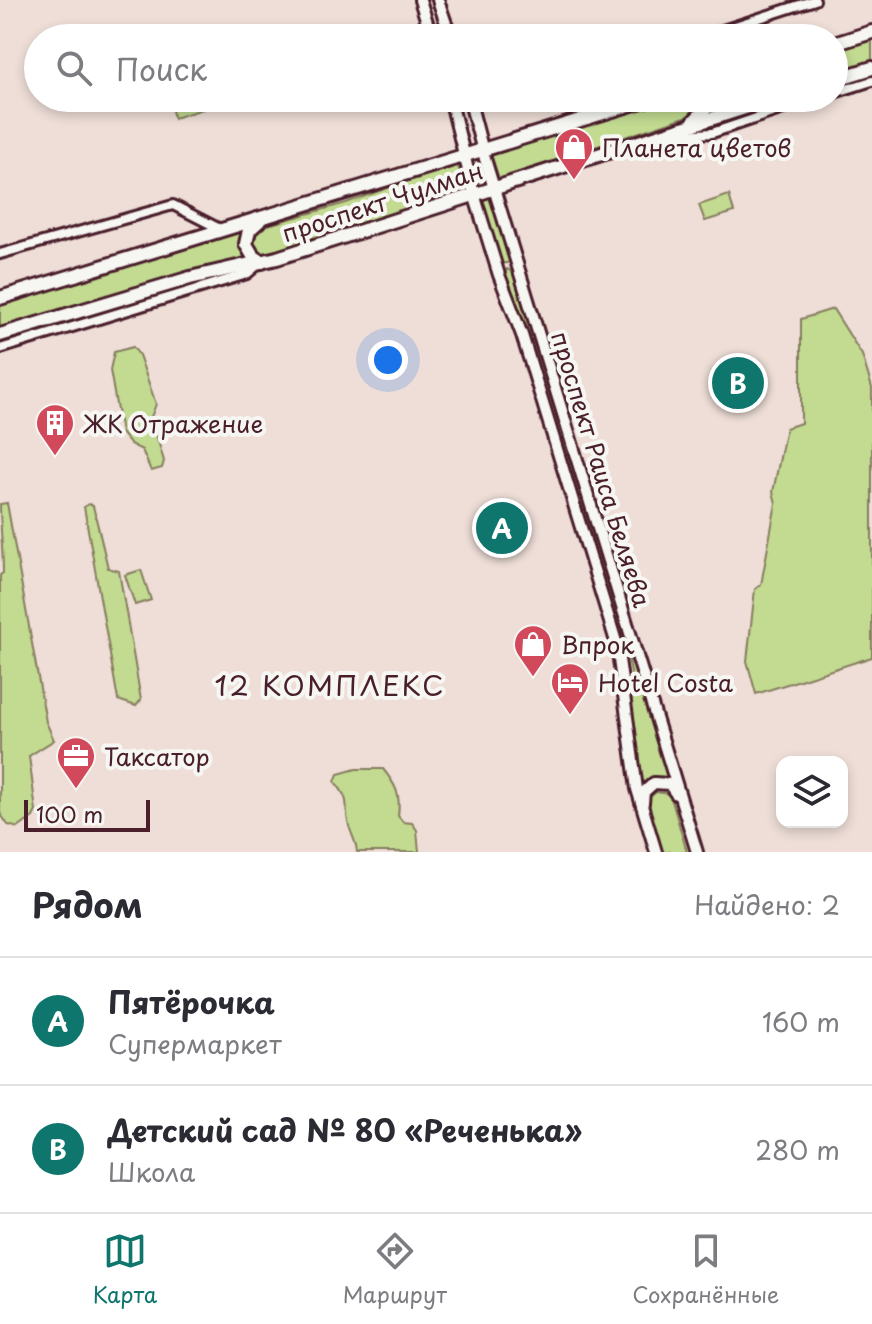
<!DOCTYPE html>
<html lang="ru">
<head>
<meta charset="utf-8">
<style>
  :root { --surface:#fff; --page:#f2f2f3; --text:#2b2b33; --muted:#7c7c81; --line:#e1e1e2; --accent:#0f766e }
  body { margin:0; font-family:"Playpen Sans",sans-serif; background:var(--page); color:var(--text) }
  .controls { position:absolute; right:24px; bottom:24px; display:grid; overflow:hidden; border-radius:16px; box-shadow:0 4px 12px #0003 }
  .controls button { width:72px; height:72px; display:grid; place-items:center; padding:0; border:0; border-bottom:2px solid var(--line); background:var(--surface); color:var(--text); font:40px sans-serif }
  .scale { position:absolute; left:24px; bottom:20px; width:126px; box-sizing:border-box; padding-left:8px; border:4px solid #4a1f2b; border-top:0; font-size:22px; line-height:28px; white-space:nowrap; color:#4a1f2b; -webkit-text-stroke:6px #f6f6f2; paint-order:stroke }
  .you { position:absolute; left:388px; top:360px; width:28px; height:28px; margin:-20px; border:6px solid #fff; border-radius:50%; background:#1a73e8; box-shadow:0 0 0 12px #1a73e833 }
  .badge { display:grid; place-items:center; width:52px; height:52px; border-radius:50%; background:var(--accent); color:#fff; font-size:26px; font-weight:700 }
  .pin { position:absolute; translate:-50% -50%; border:4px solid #fff; box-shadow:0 2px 8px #0006 }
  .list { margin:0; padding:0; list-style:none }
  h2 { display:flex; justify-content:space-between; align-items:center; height:104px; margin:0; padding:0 32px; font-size:34px }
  h2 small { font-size:26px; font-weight:400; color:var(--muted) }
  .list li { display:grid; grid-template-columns:52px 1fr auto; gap:24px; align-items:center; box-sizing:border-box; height:128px; padding:0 32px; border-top:2px solid var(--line) }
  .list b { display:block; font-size:30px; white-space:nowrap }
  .list p { margin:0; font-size:26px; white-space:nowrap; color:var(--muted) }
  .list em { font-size:26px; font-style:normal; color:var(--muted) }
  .icon { flex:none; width:44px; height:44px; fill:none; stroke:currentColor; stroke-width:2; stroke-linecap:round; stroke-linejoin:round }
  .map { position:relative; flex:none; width:872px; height:852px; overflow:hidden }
  .search { position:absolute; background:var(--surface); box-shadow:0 4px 12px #0003; left:24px; right:24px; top:24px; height:88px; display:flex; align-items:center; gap:20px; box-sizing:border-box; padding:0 28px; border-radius:44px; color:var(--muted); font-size:30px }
  .sheet { height:360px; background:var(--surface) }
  nav { display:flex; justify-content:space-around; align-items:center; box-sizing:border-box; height:112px; border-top:2px solid var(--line); background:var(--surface); font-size:22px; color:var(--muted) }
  nav a { display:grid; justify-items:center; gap:4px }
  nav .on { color:var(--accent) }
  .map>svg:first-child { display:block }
  .green { fill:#c2db91; stroke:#867d5e; stroke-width:2 }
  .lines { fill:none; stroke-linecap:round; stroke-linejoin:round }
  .minor-casing { stroke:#4a1f2b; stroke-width:14 }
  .tertiary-casing { stroke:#4a1f2b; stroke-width:16 }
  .secondary-casing { stroke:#4a1f2b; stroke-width:18 }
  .minor { stroke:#f6f6f2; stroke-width:8 }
  .tertiary { stroke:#f6f6f2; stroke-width:10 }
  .secondary { stroke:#f6f6f2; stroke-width:12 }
  .labels { text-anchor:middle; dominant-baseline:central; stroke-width:8; stroke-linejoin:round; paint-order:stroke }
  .poi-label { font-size:24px; fill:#4a1f2b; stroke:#f6f6f2; text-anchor:start }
  .street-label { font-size:24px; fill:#4a1f2b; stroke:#f6f6f2 }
  .quarter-label { font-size:28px; letter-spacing:2px; fill:#4a1f2b; stroke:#f6f6f2 }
</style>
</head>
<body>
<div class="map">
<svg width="872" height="852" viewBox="0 0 872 852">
  <rect width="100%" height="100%" fill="#eeded7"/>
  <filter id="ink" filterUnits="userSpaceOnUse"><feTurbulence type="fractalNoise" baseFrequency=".0125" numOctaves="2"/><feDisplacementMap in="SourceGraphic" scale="16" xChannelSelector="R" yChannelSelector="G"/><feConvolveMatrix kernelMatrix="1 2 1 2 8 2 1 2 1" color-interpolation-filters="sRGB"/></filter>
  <g filter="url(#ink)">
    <g class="green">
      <path d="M872,37V64L834,76V49Z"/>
      <path d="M202,98H232V100L174,118L171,107Z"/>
      <path d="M673,98H697L701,105L694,114L499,179L491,154Z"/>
      <path d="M457,163L465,190L271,253C252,255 246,239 261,227L346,203Z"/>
      <path d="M729,195L734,212L705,221L699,205Z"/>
      <path d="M489,197L510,262L502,264L482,200Z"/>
      <path d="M243,229L239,240L249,258L152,283L0,330V303Z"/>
      <path d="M507,269L513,272L639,676L636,680L632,678L628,657L617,629L505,273Z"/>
      <path d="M833,309L862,355L872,388V657L756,694L747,661L755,589L761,585L776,503L773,492L786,428L801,423V319Z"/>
      <path d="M133,347L139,355L156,404L151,417L164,461L162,468L151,471L142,450L130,444L121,433L110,370L114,352Z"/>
      <path d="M7,503L46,722L54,740L29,756L36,811L33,817L18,828L8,825L0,813V575L3,573C3,549 0,527 0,504Z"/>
      <path d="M89,504L93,506L108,568L119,571L141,700L136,706L118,700L84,507Z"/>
      <path d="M141,570L151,600L135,605L125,575Z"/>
      <path d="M642,686L670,782L641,789L629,689Z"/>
      <path d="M356,769H383C396,785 401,795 398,816L403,822L412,823L417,830L419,852H357C356,841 352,836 349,826C343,807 353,803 335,782L338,774Z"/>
      <path d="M656,792L670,794L687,852H663L648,805L649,798Z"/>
    </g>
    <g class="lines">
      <g class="minor-casing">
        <g id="minor">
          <path d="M698,38L815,0"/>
          <path d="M834,93L872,81"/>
          <path d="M670,136L712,133L816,98"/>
          <path d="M0,254L173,205L220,229"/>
          <path d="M0,349L247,274L260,263"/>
        </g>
      </g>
      <g class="tertiary-casing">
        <g id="tertiary">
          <path d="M420,0L432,38"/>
          <path d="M438,0L451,38"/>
          <path d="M450,98L474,194L499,275L522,335L617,645L637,789L656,852"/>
          <path d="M469,98L485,159L697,852"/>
          <path d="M643,803L644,792L654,783L669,784L676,794"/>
        </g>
      </g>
      <g class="secondary-casing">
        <g id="secondary">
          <path d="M834,44L872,32"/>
          <path d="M834,80L872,68"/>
          <path d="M694,121L705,110L703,98"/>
          <path d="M259,221L249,230L246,244L253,256L262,262"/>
          <path d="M0,298L652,98"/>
          <path d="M0,335L190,278L277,258L776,98"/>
        </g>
      </g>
      <use href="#minor" class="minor"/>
      <use href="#tertiary" class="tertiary"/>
      <use href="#secondary" class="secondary"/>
    </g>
  </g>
  <defs>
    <g id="shop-pin" transform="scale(2)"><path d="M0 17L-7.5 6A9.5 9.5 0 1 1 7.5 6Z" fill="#d1495b" stroke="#f6f6f2"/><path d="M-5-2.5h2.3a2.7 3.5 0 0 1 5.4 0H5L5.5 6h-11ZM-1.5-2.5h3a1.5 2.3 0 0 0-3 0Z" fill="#fff"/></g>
    <g id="building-pin" transform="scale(2)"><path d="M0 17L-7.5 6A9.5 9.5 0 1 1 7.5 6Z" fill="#d1495b" stroke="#f6f6f2"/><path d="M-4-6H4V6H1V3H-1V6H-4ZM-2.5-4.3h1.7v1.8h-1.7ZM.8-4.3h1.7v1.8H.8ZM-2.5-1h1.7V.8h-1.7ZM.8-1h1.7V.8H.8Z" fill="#fff"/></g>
    <g id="hotel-pin" transform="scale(2)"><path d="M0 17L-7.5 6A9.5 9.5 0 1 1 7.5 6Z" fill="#d1495b" stroke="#f6f6f2"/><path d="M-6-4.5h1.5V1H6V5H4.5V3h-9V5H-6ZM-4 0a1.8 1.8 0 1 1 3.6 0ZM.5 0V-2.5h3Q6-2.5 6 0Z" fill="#fff"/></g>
    <g id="office-pin" transform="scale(2)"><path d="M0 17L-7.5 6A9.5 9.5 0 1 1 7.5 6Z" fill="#d1495b" stroke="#f6f6f2"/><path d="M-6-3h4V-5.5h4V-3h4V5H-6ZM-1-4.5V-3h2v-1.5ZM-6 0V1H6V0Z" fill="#fff"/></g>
  </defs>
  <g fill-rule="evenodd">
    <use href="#shop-pin" x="574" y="147"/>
    <use href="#building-pin" x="55" y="423"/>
    <use href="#shop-pin" x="533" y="644"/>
    <use href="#hotel-pin" x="570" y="682"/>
    <use href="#office-pin" x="76" y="756"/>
  </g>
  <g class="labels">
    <g class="poi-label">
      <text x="602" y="147">Планета цветов</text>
      <text x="83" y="423">ЖК Отражение</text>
      <text x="561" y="644">Впрок</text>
      <text x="598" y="682">Hotel Costa</text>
      <text x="104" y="756">Таксатор</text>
    </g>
    <g class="street-label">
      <text transform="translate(382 201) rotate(-18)">проспект Чулман</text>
      <text transform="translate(602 469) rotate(73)">проспект Раиса Беляева</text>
    </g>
    <g class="quarter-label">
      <text x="330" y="684">12 КОМПЛЕКС</text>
    </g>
  </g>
</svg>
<div class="controls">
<button><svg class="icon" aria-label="layers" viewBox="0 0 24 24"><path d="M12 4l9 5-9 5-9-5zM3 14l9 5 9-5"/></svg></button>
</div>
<div class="scale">100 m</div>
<div class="you"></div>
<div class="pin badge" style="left:502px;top:528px">A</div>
<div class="pin badge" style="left:738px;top:383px">B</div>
<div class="search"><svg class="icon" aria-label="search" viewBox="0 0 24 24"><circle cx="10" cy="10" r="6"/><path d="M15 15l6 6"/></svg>Поиск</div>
</div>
<section class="sheet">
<h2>Рядом<small>Найдено: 2</small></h2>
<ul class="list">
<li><span class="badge">A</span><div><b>Пятёрочка</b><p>Супермаркет</p></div><em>160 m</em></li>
<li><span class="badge">B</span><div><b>Детский сад № 80 «Реченька»</b><p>Школа</p></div><em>280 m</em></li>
</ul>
</section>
<nav>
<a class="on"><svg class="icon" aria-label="map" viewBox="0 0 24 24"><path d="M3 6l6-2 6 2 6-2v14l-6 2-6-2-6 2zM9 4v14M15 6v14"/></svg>Карта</a>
<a><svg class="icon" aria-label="directions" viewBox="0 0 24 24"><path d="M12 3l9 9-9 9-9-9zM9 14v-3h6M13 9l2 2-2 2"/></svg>Маршрут</a>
<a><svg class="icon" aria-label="saved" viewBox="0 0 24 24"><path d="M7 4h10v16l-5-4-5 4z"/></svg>Сохранённые</a>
</nav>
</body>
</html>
